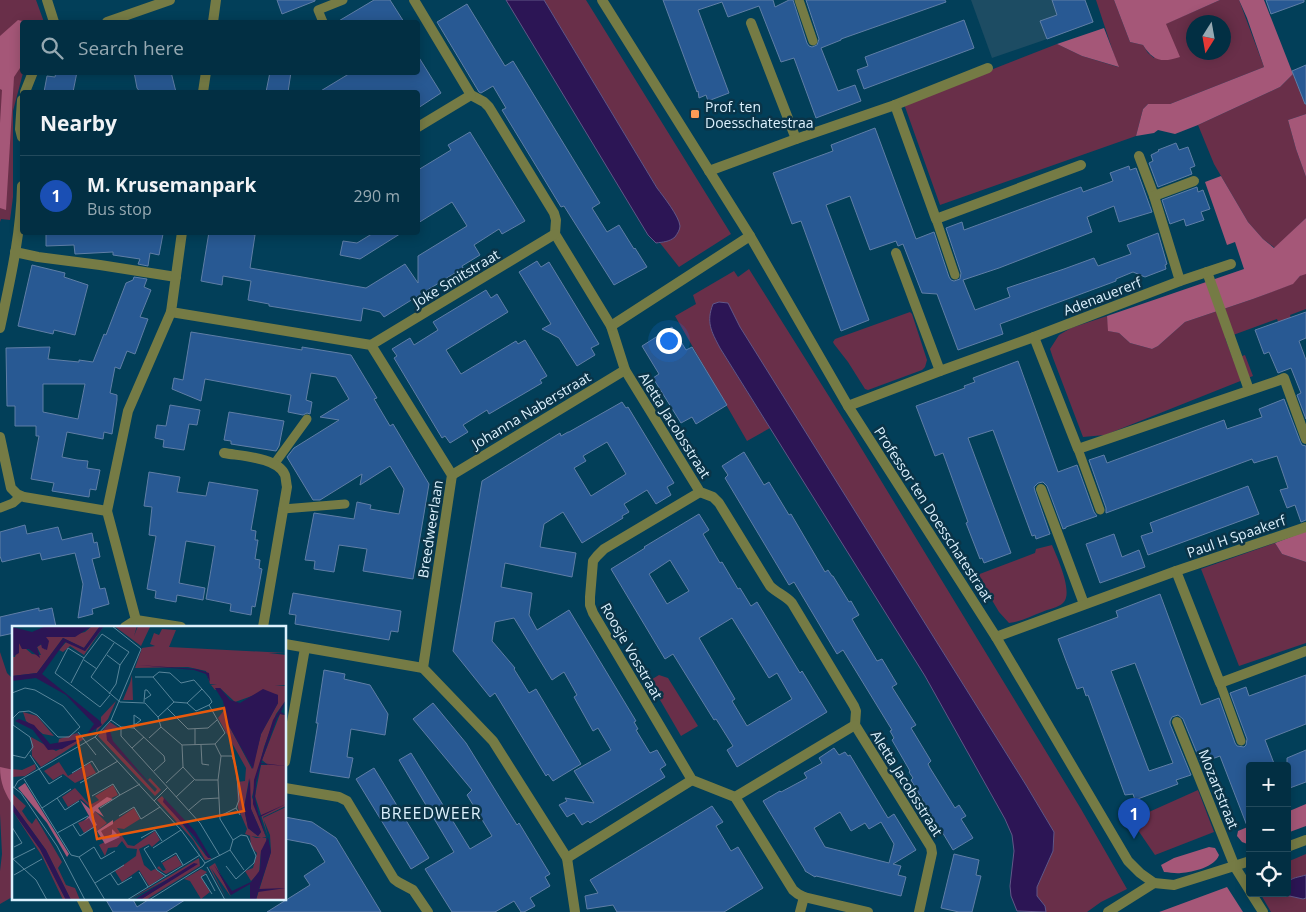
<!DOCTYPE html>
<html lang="en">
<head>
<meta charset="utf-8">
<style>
  :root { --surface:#022f43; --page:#103b4e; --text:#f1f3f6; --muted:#96a9b2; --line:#234a5c; --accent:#fd9c56 }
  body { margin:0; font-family:"Open Sans",sans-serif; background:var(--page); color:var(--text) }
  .controls { position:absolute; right:15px; bottom:15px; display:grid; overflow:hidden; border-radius:5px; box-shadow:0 2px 12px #0003 }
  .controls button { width:45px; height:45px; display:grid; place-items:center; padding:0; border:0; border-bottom:1px solid var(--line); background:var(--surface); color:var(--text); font:25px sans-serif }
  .compass { position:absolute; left:1186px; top:15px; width:45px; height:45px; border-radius:50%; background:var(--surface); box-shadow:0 2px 12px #0003; rotate:191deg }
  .you { position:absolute; left:668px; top:340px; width:18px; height:18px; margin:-12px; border:4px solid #fff; border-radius:50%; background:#1a73e8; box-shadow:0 0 0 8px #1a73e833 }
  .badge { display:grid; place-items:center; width:32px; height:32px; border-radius:50%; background:var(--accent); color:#fff; font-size:16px; font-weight:700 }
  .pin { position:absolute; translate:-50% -41px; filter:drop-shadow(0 1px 2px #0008) }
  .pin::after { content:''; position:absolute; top:26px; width:18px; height:15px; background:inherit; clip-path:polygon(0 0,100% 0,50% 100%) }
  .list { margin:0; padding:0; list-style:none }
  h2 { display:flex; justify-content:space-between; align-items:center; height:65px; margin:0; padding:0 20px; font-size:21px }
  h2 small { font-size:16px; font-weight:400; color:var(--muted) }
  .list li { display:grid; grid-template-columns:32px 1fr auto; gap:15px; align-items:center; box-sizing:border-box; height:80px; padding:0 20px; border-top:1px solid var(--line) }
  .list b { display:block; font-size:19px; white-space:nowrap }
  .list p { margin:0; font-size:16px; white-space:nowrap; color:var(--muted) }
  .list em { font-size:16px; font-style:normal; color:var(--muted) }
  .icon { flex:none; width:28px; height:28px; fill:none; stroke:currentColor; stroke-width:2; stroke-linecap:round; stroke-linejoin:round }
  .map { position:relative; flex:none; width:1306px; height:912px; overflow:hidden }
  .search { position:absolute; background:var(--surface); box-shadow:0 2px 12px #0003; left:20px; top:20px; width:400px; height:55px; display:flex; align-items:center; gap:12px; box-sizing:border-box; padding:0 18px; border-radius:5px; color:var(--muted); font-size:19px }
  .panel { position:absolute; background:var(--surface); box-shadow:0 2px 12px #0003; left:20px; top:90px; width:400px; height:145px; border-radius:5px }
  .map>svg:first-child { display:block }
  .built { fill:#1d4c63 }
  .green { fill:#692f49; fill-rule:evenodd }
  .forest { fill:#a55778 }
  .water { fill:#2c1555; stroke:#615788 }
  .building { fill:#285993; stroke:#5f7ea6; fill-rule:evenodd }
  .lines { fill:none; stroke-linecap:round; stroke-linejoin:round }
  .service { stroke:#757b45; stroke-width:9 }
  .pedestrian { stroke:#757b45; stroke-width:10 }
  .minor { stroke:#757b45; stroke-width:10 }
  .tertiary { stroke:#757b45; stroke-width:10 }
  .poi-dot { fill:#fd9c56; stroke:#0a3448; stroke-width:2 }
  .labels { text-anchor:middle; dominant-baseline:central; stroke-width:5; stroke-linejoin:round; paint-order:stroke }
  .poi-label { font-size:14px; fill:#dcf1fe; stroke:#0a3448; text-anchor:start }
  .street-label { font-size:14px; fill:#dcf1fe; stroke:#0a3448 }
  .quarter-label { font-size:16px; letter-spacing:1px; fill:#dcf1fe; stroke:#0a3448 }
  .inset-road { fill:none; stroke:#59869b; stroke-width:1 }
  .view { fill:#e8590c; fill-opacity:0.15; stroke:#e8590c; stroke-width:2.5 }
  .inset-edge { fill:none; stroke:#dcf1fe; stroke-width:2.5 }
</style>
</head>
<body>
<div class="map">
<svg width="1306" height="912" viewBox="0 0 1306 912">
  <rect width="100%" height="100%" fill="#023f59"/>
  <path class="built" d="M971,0H1085L1094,22L1050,38L992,58Z"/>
  <g class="green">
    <path d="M0,0H36L44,22H22L23,73L13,111V197L10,220L1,219L0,222Z"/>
    <path d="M544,0H586L731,234L679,267L660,243L664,242L674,213L657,188Z"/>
    <path d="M1096,0H1114L1130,42L1143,45L1148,53L1154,58L1165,24L1220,0H1239L1264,67L1170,104H1148L1143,109L1136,136L940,205L904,104L1057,44L1082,56L1118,67ZM1194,22H1224V52H1194Z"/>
    <path d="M1293,74L1306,105V114L1288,120L1296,149L1306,177V218L1275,248L1263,239L1248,222L1214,164L1198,125L1280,87Z"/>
    <path d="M749,269L852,433L1081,809L1127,889L1101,902L1087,912H1046L1045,906L1037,896V887L1053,851L1054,832L1026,785L737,323L720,348L770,428L747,441L675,316L696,304L693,295L734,271L738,277Z"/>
    <path d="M1303,274H1306V309L1290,315L1293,324L1281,329L1277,319L1225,338L1233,359L1245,355L1253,376L1105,435L1083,437L1053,358L1050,349L1059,335L1071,328L1107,316L1109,331L1119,333L1130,343L1152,349L1158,346L1185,322L1253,299L1292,284L1300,276Z"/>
    <path d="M910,312L912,314L927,360L925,367L922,370L868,390L865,389L848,362L834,344L833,342L835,339Z"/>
    <path d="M1275,543L1282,554L1306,562V643L1239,666L1201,569Z"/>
    <path d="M1052,545C1057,557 1074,593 1063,603C1058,608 1048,609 1042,612C1031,616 1021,622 1009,623L999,612L977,575L1035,553L1036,549Z"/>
    <path d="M0,652L7,673L14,680V896L0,904V871L2,854L0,814Z"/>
    <path d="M659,675L668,678L698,726L681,736L649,681Z"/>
    <path d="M1198,790L1214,832L1155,855L1131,820Z"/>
    <path d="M1306,854V875L1291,880L1287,884V862Z"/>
    <path d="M1260,893H1285L1286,895L1303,899L1306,898V912H1271Z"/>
  </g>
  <g class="forest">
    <path d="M1114,0H1220L1166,24L1180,57C1162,63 1153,61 1143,45L1130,42Z"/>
    <path d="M1239,0H1264L1293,74L1280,87L1198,125L1175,134L1158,130L1154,133L1136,136L1143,109L1148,104H1170L1264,67L1247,18Z"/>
    <path d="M18,20L26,22H22V65L14,77L6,210L0,208V123L2,90L0,89V36Z"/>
    <path d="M1104,28L1119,67L1082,56L1057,44Z"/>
    <path d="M1306,114V177L1296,149L1288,120Z"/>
    <path d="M1221,176L1248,222L1263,239L1274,248L1306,218V274L1300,276L1293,284L1253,299L1185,322L1158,346L1152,349L1130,343L1119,333L1108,331L1107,316L1244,269L1235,242L1227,245L1205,182Z"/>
    <path d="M1306,531V562L1282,554L1275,543Z"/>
    <path d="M0,767L14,770V781L11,787L14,789V807C5,794 0,783 0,767Z"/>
    <path d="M1306,804V826L1287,833V812Z"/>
    <path d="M1250,826V845L1242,842L1237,836L1238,831Z"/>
    <path d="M1209,847L1215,848L1219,855C1215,867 1193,872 1181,873C1175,874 1170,872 1164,872L1161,865L1174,858Z"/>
    <path d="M1227,887L1243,912H1159L1162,911Z"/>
  </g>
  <g class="water">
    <path d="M506,0H544L657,188C663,196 679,216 680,226C680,230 677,234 675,237C669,242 663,242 656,243L648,235Z"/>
    <path d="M719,302L728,303L740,327L1026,785L1054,832L1053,851L1037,887V896L1045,906L1046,912L1017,911L1011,896L1010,886L1014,851L1012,835L1005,819L925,676L720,348C711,331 706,322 713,304Z"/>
    <path d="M1306,875V898L1303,899L1285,895V893H1287C1287,877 1292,879 1306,875Z"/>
  </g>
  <g class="building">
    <path d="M277,0H315V1L282,14Z"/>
    <path d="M374,0H390L404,22H337Z"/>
    <path d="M663,0H773L775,7L789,0H793L807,43L809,46L812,47L817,45L819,39L806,0H945L946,2L841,39V40L821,48L838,91L855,85L861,101L816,118L794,58L781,62L759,6L728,17L722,2L698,10L729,93L708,101L706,95L699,98L698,91L697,92Z"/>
    <path d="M1052,0H1085L1093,22L1047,39L1040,21L1057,15Z"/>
    <path d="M1266,0H1304V2L1271,14Z"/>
    <path d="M467,4L505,66L513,61L600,203L592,208L607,232L619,225L634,249L635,248L647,267L614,285L564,206L561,207L541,174L502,110L506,108L493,86L481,93L479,92L437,22Z"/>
    <path d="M964,20L974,48L864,89L857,70L868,66L865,57Z"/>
    <path d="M418,56L441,93L418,108V92H319L352,72H418Z"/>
    <path d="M1306,65V104H1305L1292,71Z"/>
    <path d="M56,72H77L73,92H44L47,76L55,77Z"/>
    <path d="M134,72H171L176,92H140L137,88Z"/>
    <path d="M270,72H291L288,92H266Z"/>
    <path d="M875,128L916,239L934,232L949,277L951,280L954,281L960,279L961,273L946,228L962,222L964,230L1081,187L1083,192L1113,181L1110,173L1129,166L1130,170L1136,168L1152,212L1119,222L1114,206L1087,217L1092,232L999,268L963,280L975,310L1010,297L1007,288L1064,269L1094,258L1098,266L1131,254L1127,245L1158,233L1167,264L1165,265L1166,269L1145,277L1133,272L1116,279V281L1000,324L1003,334L958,350L937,294L922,293L903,244L898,246L896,241L870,250L850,196L826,205L869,320L841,331L801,221L792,224L773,173L833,151L831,145Z"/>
    <path d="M470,132L525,221L502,234L499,229L474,245L480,255L462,266L463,268L384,317L380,312L363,308L361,321L269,306V304L248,300L251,281L223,276L222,285L201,281L209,232H243L255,235L250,268L366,288L405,264L418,283V256L467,226L452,202L418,223V170L451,150L448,145Z"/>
    <path d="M1176,143L1179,150L1188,147L1195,166L1190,168L1192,174L1158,187L1149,163L1153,161L1151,155L1159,151L1158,150Z"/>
    <path d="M1197,187L1198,192L1203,190L1210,209L1201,212L1204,220L1186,226L1184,219L1170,224L1162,200Z"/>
    <path d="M46,232H154L163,234L159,255L150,253L148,266L138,264L140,259L113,255V252L75,254L74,245L46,246Z"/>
    <path d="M375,232H403L360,259L340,255L343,241L357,243Z"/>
    <path d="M537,261L541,267L549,262L599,344L591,348L595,355L577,366L559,338L542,329L551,324L519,272Z"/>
    <path d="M32,265L65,273L64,277L88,285L75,335L54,330L53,334L18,326Z"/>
    <path d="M134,277L147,279L144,287L151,290L140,317L148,319L135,354L127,351L120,369L115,367L110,393L117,395V400L112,434L104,432L103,439L67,432L62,457L77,460L88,461L87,468L100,470L96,490L90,489L89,497L52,491L54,483L31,479L39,436H36V426H15V406H7L6,348L50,347L48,359L79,362V360L93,362L104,334L106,335L126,283L133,280ZM43,384H85L78,419L43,412Z"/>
    <path d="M486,290L491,298L497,294L508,312L446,350L461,374L516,341L518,344L525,340L547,376L540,380L542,383L489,414L487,410L463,425L468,432L450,443L445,436L442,438L394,358L397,356L392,349L410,338L414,345L438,330L433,322Z"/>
    <path d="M1306,312V338L1299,341L1306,360V419L1297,395L1301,393L1291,368L1278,373L1269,352L1264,354L1255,330Z"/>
    <path d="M672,327L686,350L692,347L727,405L696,424L692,417L681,423L653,378L659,374L642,346Z"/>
    <path d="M191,332L302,350V347L351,355L377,398L374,399L390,426L393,424L429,484L413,579L363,571L367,549L339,545L334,572L314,569L315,561L305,560L314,513L354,519L357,502L371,505L370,509L399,514L404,489L390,466L360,485L362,474L320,500H313L287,457L294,448L339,420L320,417L349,399L336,377L311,373L306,400L312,402L310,414L307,413L303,415L288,412L291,395L205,379L201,401L172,389L174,378L183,380Z"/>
    <path d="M1018,361L1058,472L1077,465L1094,512L1097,516L1066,527V528L1063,529L1047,486L1043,482L1038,483L1034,487L1035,491L1050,534L1036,539L1035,535L1032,536L993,430L968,438L1011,553L984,563L982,558L980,559L966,523L968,522L943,453L935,456L916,406L965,388L964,386L975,382L973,378Z"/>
    <path d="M1284,399L1300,441L1302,445L1306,446V520L1301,522L1295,505L1287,508L1280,490L1288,488L1277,456L1254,463L1252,459L1106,513V508L1089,460L1104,455L1107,463L1224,420L1227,429L1262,417L1259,409Z"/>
    <path d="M622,402L626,408L628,407L674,483L667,487L671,495L656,504L647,490L624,504L629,512L622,516L623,518L582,543L563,512L544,524L540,547L576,553L572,577L505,563L501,587L532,593L529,615L537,630L569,610L636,721L634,722L638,729L636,730L650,753L657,750L666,765L660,769L665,777L590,823L588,821L582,825L574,813L567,817L559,805L567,801L565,798L594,803L574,771L611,750L598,728L593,731L574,697L577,695L564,672L552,680L514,618L495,622L492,641L515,668L514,669L529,693L536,689L581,764L553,781L548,774L546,776L495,693L490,697L453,651L482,481L560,433L561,436L568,432H569ZM607,442L626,474L591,496L574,468L586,461L583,456Z"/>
    <path d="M170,405L200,410L197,425L189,424L184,450L163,447L164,440L155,438L157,425L166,426Z"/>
    <path d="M229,412L284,421L279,446L276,451L231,444V441L224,440Z"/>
    <path d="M744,452L764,485L769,482L789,515L791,514L825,572L828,570L832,576H833L849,602L851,601L859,615L852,619L856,626L877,661L882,659L897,684L892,687L916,725L911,728L931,761L928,764L930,768L955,808L959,805L966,816L961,819L973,838L953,850L941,830L932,835L926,826L935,821L911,780L913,778L909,772L910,771L892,740L894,738L890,731L892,730L843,650L837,654L794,582L789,585L725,478L728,475L722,466Z"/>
    <path d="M149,472L180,477L177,492L206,496L209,482L258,490L251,530L256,531L255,540H258L255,559L260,560L259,568L262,569L255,607L252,606L251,615L230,611L231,604L206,599L215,546L186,541L179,583L205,588L203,600L177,595L176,602L155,598L156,591L147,589L156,536L149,535L152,507L144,506Z"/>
    <path d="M1248,486L1259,514L1148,555L1141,536L1153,532L1150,523Z"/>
    <path d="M699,514L709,530L703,534L720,563L722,562L738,589L740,588L751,606L757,602L800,673L802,671L827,712L737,767L727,750L733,746L716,719L714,720L673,654L665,659L611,569L645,548L644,547ZM670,560L689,591L667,604L649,574ZM732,618L769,678L777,673L792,699L747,726L732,701L735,699L699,638Z"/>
    <path d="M25,525L27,534L58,527L62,540L92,533L94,543L97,542L100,557L92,559L100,589L105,588L109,604L92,609L93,614L78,618L83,584L75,553L42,560L40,553L2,562L0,556V532Z"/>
    <path d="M1114,534L1122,557L1139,550L1145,567L1100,583L1086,544Z"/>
    <path d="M293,593L401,611L398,632L391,631L389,640L295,624L296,615L289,614Z"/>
    <path d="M1160,594L1201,705L1219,698L1235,743L1237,746L1244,747L1246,745L1247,739L1230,693L1246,687L1249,696L1306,675V724L1265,740L1275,766H1250V831H1249L1220,756L1201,763L1183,719L1178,715L1172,717L1170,721V724L1191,775L1176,780L1178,784L1135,800L1133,794L1125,795L1088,695L1086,696L1083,687L1077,689L1065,658L1058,639L1118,617L1116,611ZM1135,663L1173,763L1149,771L1111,671Z"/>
    <path d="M39,608V611L52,608L56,627H14V633L0,636V617Z"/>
    <path d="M324,670L345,674L344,679L370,685L388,714L385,735L351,729L347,757L353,758L349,778L310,772L318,723H316Z"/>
    <path d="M433,703L466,743L505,806L517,825L519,823L550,874L545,877L550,886L530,898L535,906L524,912H521L514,901L495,912H452L425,869L454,852L399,760L411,753L470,849L492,836L467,795L472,790L413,719Z"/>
    <path d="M834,748L839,755L845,752L848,756L850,755L888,818L894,814L916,850L893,864L901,866L898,875L906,877L901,896L816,876L815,877L805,871V870L763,801L780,791L781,792L807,778L804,773L822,763L819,758ZM840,812L851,831L865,823L869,829L881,822L894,844L889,863L825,847L814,828Z"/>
    <path d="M1306,750V782L1287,789V758Z"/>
    <path d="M374,768L429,858L411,869L356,779Z"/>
    <path d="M712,806L723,822L716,826L731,851L738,847L763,888L724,912H617L613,905L587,909L585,896L598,893L590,880Z"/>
    <path d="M285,817L312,822L336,838L381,912H267L310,885L304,876L325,862L316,847L311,844L285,839Z"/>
    <path d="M954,854L979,860L976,875L981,876L972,912H959L941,908Z"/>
    <path d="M105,898H132L137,907L151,898H188L166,912H113Z"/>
  </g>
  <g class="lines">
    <g class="service">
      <path d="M799,0L813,41"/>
      <path d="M323,22L318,10L343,0"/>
      <path d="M936,219L955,275"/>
      <path d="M1078,449L1100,510"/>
      <path d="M275,463L307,419"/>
      <path d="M0,508L13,503L21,496"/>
      <path d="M283,509L345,504"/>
      <path d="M1220,683L1241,741"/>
    </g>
    <g class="pedestrian">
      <path d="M15,252L38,257L100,265L176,277"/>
      <path d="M1280,380L1284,378L1306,439"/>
    </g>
    <g class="minor">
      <path d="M47,0L54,22"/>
      <path d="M414,0L471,95L484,102L489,107L554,213L556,220L555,234L611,326L625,370L700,492L713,497L719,503L770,586C777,593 786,596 792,603L854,706L856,711L855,725L931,847L932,853L919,912"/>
      <path d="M107,22L170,0"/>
      <path d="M213,22L216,0"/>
      <path d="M751,23L796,139"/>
      <path d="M25,92L33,72"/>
      <path d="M203,92L206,72"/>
      <path d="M22,100L20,129L22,137"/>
      <path d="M895,105L988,68"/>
      <path d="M418,127L471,95"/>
      <path d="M1139,156L1154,196L1180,281"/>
      <path d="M709,171L796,139L895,105L936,219L1081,165"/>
      <path d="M1154,196L1194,181"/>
      <path d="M182,232L171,312L371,345L452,475L423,668L493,741L567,858L575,912"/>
      <path d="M896,253L940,371"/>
      <path d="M1207,272L1249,390"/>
      <path d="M611,326L750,236"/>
      <path d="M0,328C10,281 21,234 22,186"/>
      <path d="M1034,337L1180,281L1231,264"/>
      <path d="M371,345L555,234"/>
      <path d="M848,406L940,371L1034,337L1078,449L1280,380"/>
      <path d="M0,437L11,488L17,494L24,497L107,511L136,620L125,627"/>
      <path d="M224,453C240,456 278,457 285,475C286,478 286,483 287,487L263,627"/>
      <path d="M452,475L625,370"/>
      <path d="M1041,489L1084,604"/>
      <path d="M700,492L604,549L597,556L593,561L590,597V605L593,613L692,780L735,797L793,890L798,894L804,897L800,912"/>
      <path d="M107,511L128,411L171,312"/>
      <path d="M1176,571L1306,527"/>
      <path d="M136,620L181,627"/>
      <path d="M996,637L1176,571L1220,683L1306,651"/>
      <path d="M285,644L423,668"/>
      <path d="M1177,722L1235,867L1250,891"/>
      <path d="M285,762L305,648"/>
      <path d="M285,788L339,797L347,801L394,879L398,882L413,890L428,912"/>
      <path d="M735,797L855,725"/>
      <path d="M567,858L692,780"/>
      <path d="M1251,893L1263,912"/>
      <path d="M804,897L868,912"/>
      <path d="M81,898L88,912"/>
      <path d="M1108,912L1154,883"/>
    </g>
    <g class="tertiary">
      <path d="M602,0L750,236L848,406L996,637L1128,861L1140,873L1154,883L1174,885L1250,861"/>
      <path d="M1287,847L1306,840"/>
    </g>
  </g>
  <rect class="poi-dot" x="690" y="109" width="10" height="10" rx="2.5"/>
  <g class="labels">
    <g class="poi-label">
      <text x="705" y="106">Prof. ten<tspan x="705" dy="16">Doesschatestraa</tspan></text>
    </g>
    <g class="street-label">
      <text transform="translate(456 278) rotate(-31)">Joke Smitstraat</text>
      <text transform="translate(1102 296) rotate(-21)">Adenauererf</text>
      <text transform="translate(531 410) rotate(-31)">Johanna Naberstraat</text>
      <text transform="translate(675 425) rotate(58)">Aletta Jacobsstraat</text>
      <text transform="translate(934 514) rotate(57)">Professor ten Doesschatestraat</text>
      <text transform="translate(430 529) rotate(-81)">Breedweerlaan</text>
      <text transform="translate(1236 536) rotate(-19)">Paul H Spaakerf</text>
      <text transform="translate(632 651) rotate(60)">Roosje Vosstraat</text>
      <text transform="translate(907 783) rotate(58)">Aletta Jacobsstraat</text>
      <text transform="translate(1219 789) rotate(68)">Mozartstraat</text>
    </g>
    <g class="quarter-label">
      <text x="431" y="813">BREEDWEER</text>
    </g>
  </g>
  <g transform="translate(12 626)">
    <rect width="274" height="274" fill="#023f59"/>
    <path d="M80,0H88L72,22L51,12L25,47L0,50V31H3L7,17L20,28L29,29L25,21L30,18L33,24L34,11L57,10L73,6ZM92,0L72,29L58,20L51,26L47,24L55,15L73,25ZM102,0H125L122,10L126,0L138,1L129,20ZM150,3L164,4L157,21L274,27H257L274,29V59H263L274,60V74L264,88L252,121L240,171L254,211L244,212L233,208L235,203L226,182L225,156L233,155L234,142L206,92L213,83L216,98L240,143L249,108L266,77V69L251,66L223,76L208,62L203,64L199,59H205L198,58L194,45L176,41L123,42L130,22L143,20L138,18L142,7L147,9ZM237,153L239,183L249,206L246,210L236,202L232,182ZM120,49L121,74H111L118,57ZM104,75L96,93L84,106L85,100L89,99V91ZM11,86L25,90L42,110L31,108L14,95ZM268,88L274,89V180L251,191L256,211L243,170L249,139H256L250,134ZM98,96L107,102L96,104L95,114L143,166L145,163L136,154L138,152L149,164L143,170L86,110ZM65,107L72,113L29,141L20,130L19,111L44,125L68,113L46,119L47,113ZM47,136L56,150L78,137L84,147L63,157L51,148L41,154L32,145ZM23,138L24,143L13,150L0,151V143L10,144ZM101,159L106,169L79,182L69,173L56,181L50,171L63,162L78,179L87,174L83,170ZM0,167L14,180L10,185L16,194L20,198L24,192L30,202L50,236L46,242L54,259L63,262L68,274H59L34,224L0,177ZM150,170L194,230L200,233L193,234L181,214L145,174ZM274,181V274H244L259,226L258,209L251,192ZM122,182L128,193L112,203L105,202L116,219L122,220L143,205L148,214L140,221L137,218L127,223L132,239L139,245L143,243L152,250L137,260L127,244L110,256L103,245L124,230L125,223L115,222L110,215L105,221L96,222L93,230L87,219L104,210L100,203V208L93,213L88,205ZM0,184L28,223L54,274H51L30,230ZM83,185L95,197L85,205L82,201L72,207L66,197L77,192L84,200L80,190ZM238,210L254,212L255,217L249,225L247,247L239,255L233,245L241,242L245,227L239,221ZM164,229L170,239L154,248L145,242L147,240L151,245L154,244L150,237ZM187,232L188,240L134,274H128L186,237L117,274ZM203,237L219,271L199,242L215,274L197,241ZM189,243L195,246L189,251L198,266L189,273L178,255L172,253Z" fill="#692f49" fill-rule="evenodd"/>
    <path d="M13,157L57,228L55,231L35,197L6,162ZM95,171L101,173L86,182L92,191L83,185L80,190L85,199L82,201L77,192L72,195L77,190L68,174L78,183ZM101,194V198L89,205L93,212L100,208V203L108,211L93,218L85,205Z" fill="#a55778"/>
    <path d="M34,0H80L63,11H34L37,15L35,24L30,22L29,18L25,21L28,32L17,23H10L7,17V27L0,31V1L20,6ZM88,0H92L73,25L53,16L30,48L88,95L90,99L75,108L82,98L54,69L24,52L0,55V50L25,47L51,12L72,22ZM126,39L184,43L197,47L198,56L194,48L182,44ZM203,62H208L218,74L228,77L251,63L266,69V77L249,108L241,143L216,98L211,75ZM274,74L269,86L274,89L268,88L265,92L249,137L274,140L249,138L244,156L243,173L247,190L274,178L248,191L254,211L241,178L242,154L261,94ZM7,93L22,99L38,118L68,113L50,123L36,124L21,104L3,95ZM94,105H98L101,115L145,166L95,114ZM238,152L239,183L249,206L246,210L236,202L232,182ZM152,172L183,205L199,232H196L183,211L151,176ZM0,177L34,224L59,274H54L28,223L0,184ZM256,211L259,226L247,263L274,262L246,266L244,274H238V258L219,269L202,239L220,265L239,256L248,244L249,225ZM182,237L186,238L128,274H122Z" fill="#2c1555"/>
    <path class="inset-road" d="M102,17L79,51L108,76M95,29L108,39M72,34L85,43M123,51H141L147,46L158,47L169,57L182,54L198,72L200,76L197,79L213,107L203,118L209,130H220L224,141L227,174L224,182L228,189M141,51L162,76M59,57L72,32M0,67L13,62L23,64L51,80L68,101L57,111H46L25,89L17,85L7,86L1,92V99L18,111L21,121L13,132L0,129M97,68L104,58L108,39L117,26L90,8L72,32L56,22L43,47L88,81L98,69M108,76L133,77L146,91L149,101L170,119L171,141L183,154H206L208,193L221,214L218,224L193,237L191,240L137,274M132,76L133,64H135L139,69L133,73M175,77L190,63M155,82L176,103L196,102L205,94M122,89L129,94L124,98H122ZM146,91L162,76L175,77L184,85L197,79M99,94L109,101L122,102M122,98V102L152,130L153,135L142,145M109,101V110L188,197L208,230M183,103V119M66,106L84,129M83,111L169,204L193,237M137,112L149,101M170,119L203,118M189,119L190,138L197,139M120,122L132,111M18,129L37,158L50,150M60,147L80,135L87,146L106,135M12,153L59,229L67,231L82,221L89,233L103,225M206,154L209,130M68,157L87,146M154,157L171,141M0,160L9,167L45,220L73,274M2,162L6,155L83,111L99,94L129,23L100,0M80,170L101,158L108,169L128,158M164,171L182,154M45,172L53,184L67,175M142,175L156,161M30,182L59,163M88,182L108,169M177,184L190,173L207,172M107,190L122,181L129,193L148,181M208,190L224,182M61,199L68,210L82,201M0,201L10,217L2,221M45,207L76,190M129,212L143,204L150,215M137,220L132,223L145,244L154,250M141,222L169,204M218,224L232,244M67,231L93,274M0,232L24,254L35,274M1,233L23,222M149,236L164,227L171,239M214,240L224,253L242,237L244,230L235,210L229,209L221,214M195,241L213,274M127,246L136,261M98,247L106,259L120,251M2,249L30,233M83,257L112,239M200,268L189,251L194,248L203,265M115,274L188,229"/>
    <path class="view" d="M212,82L232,185L85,213L65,111Z"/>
    <rect width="274" height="274" class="inset-edge"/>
  </g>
</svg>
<div class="controls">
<button>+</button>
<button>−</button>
<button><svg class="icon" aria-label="locate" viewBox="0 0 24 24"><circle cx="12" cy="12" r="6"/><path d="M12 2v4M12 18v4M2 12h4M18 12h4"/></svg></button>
</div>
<svg class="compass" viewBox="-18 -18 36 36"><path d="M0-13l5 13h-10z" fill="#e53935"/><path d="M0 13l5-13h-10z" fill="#96a9b2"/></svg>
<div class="you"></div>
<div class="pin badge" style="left:1134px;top:839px;background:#1a4fb4">1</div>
<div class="search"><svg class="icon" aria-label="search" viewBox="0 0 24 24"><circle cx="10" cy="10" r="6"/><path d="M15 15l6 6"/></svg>Search here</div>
<section class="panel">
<h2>Nearby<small></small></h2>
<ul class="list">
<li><span class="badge" style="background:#1a4fb4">1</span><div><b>M. Krusemanpark</b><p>Bus stop</p></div><em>290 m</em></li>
</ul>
</section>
</div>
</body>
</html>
